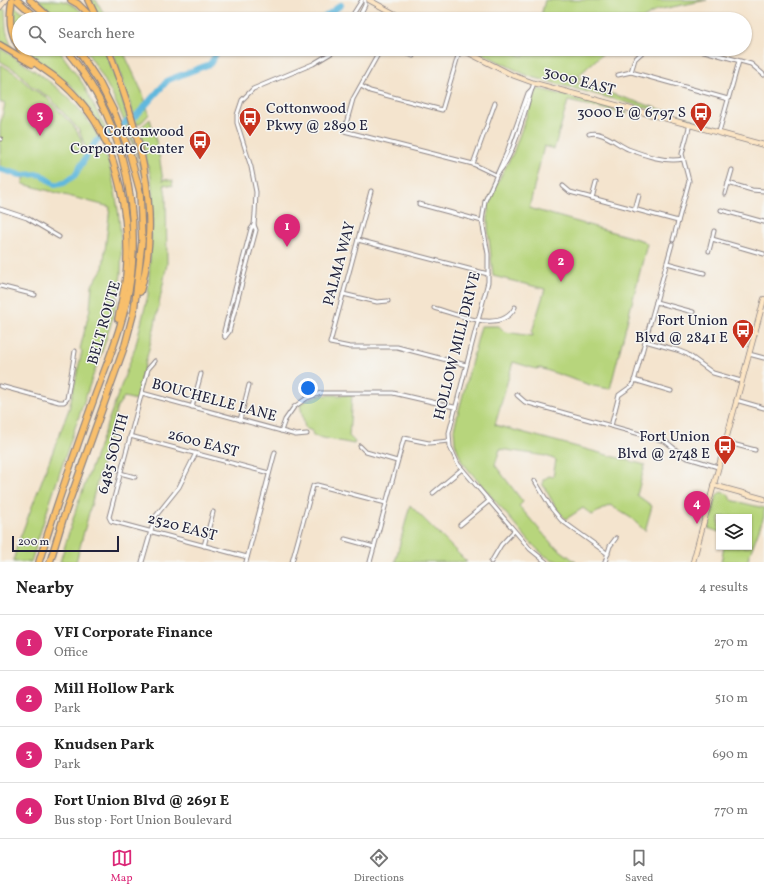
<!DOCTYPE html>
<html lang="en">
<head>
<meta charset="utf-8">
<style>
  :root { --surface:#fff; --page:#f6f6f6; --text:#222; --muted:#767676; --line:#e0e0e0; --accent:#db2777 }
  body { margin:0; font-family:Vollkorn,serif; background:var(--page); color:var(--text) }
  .controls { position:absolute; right:12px; bottom:12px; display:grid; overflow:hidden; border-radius:0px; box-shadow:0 1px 3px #0004 }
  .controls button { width:36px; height:36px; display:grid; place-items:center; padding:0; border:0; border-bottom:1px solid var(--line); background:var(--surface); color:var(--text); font:20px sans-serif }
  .scale { position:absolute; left:12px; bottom:10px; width:107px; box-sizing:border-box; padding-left:4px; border:2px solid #22223b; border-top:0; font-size:11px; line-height:14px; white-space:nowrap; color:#22223b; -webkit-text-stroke:3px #f6f6f2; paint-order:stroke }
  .you { position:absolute; left:308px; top:388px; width:14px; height:14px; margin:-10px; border:3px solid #fff; border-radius:50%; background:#1a73e8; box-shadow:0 0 0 6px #1a73e833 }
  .badge { display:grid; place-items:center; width:26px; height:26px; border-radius:50%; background:var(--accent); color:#fff; font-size:13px; font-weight:700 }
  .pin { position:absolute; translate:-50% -33px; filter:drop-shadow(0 1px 2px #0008) }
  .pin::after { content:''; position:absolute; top:21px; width:14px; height:12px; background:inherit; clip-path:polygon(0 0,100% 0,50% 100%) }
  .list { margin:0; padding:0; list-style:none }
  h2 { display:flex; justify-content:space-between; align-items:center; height:52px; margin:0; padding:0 16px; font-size:17px }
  h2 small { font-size:13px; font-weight:400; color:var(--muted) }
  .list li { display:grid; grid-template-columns:26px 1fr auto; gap:12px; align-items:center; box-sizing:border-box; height:56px; padding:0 16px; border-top:1px solid var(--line) }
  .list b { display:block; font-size:15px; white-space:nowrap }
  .list p { margin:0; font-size:13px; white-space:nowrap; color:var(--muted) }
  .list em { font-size:13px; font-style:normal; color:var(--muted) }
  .icon { flex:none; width:22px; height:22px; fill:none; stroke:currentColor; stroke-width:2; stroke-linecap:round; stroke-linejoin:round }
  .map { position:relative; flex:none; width:764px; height:562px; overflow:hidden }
  .search { position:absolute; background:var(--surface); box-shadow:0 1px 3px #0004; left:12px; right:12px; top:12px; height:44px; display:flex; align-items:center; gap:10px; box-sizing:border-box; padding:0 14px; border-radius:22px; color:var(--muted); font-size:15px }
  .sheet { height:276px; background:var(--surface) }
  nav { display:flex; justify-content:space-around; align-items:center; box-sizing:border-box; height:56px; border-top:1px solid var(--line); background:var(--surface); font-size:11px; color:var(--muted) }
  nav a { display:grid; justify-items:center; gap:2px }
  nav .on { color:var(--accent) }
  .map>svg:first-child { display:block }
  .green { fill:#b7d57b; stroke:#6c7c5b }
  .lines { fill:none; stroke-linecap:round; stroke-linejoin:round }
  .river { stroke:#60b8dd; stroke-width:6 }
  .street-casing { stroke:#8b8384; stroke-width:5 }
  .secondary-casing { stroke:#8b8384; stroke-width:6 }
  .highway-casing { stroke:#8b8384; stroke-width:8 }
  .street { stroke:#fff; stroke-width:3 }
  .secondary { stroke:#fce5c4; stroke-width:4.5 }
  .highway { stroke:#f8bf6c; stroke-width:5.5 }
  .labels { text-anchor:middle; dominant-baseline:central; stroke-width:3; stroke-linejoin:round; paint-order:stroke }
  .street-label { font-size:15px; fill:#22223b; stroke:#f6f6f2 }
  .poi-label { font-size:15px; fill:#22223b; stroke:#f6f6f2; text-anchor:end }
</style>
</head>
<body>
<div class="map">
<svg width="764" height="562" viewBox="0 0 764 562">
  <rect width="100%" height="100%" fill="#f6f6f2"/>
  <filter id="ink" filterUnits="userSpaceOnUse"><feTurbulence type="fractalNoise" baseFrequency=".025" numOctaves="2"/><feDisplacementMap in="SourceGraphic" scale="8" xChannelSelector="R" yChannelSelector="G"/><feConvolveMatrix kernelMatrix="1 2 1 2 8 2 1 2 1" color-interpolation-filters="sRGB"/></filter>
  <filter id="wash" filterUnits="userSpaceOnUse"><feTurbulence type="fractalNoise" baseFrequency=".012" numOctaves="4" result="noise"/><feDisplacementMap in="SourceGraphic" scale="16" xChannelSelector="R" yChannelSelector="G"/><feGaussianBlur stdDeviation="0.9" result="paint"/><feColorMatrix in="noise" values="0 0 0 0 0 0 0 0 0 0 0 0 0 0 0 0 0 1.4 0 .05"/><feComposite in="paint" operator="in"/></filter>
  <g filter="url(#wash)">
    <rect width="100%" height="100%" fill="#f4e4ce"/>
    <g class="green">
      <path d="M38,0C69,0 68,0 90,19H59Z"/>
      <path d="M91,0H96L107,19H101Z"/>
      <path d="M545,0H707L657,10L642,19H540Z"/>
      <path d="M13,5L30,19H19V44L13,30Z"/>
      <path d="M3,9L5,10L6,30L12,49L0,42V11Z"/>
      <path d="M0,48C38,73 76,95 98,137L91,147L86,149L79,130L49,97L31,86L17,71L0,61Z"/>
      <path d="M22,49H58L83,84L106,130L103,131C96,118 81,94 70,85C54,73 37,63 22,49Z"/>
      <path d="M85,49H105L121,94L142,175C130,129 112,88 85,49Z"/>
      <path d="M112,49H122L143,94L149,114L143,121L137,125Z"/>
      <path d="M473,49H506L523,56L526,49H608L579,75L581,79L577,83L717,127L528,76Z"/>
      <path d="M0,64L15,73L31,88L46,97L75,128L81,139L83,153L100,149L101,154L106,153C117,192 123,233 121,273C118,312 102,350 89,387C69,445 49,503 31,562H13L17,546L69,409L82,351L80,349L90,309L92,285L103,268L110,207L23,184L25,175L0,169V125L5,104L0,102Z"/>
      <path d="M540,89L627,112V114L568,101L554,149L544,146L529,208L644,241L647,244L610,389L593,386L540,368L536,369L513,362L495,425L645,465L637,495L652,506L645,531L631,518L610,505L592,515L583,508L566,519L558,511L543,485V480L549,476L553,477L556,460L546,456L500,449L495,465L523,502L519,506L552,544L576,562C551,562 548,560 530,542L462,462L455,443L454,429L481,326H499L505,332L533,336L532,332L545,289L493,276L488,228V203L493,191L513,153L536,90Z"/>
      <path d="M150,119L158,148L163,181L164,179L173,181L172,186L164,184L166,196L167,264L154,329L136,400L124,397L117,407L76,562H60L77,506L135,348L148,295L153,202L151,177L138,130Z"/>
      <path d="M322,395H352L349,436L355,442L354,444L313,436L312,431L305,428L300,404L311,398Z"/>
      <path d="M721,492L728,494L731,500L764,508V516L747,562H721L724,547H749V517H719V532L708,528L717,495Z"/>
      <path d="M410,505L467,562H395Z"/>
    </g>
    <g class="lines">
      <g class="river">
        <path d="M322,19L341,5"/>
        <path d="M0,169L21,175L40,174L55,185L64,183L75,175L96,141L136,116L168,80L210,64L219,49"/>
      </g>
    </g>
  </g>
  <g filter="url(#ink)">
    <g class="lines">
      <g class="street-casing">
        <g id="street">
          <path d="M350,19L362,0"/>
          <path d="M358,19L365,5V0"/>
          <path d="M381,49L353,99L344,131L473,164L496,175"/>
          <path d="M396,49L413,56"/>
          <path d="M697,49L751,64L764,75"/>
          <path d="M631,72L635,59L646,49"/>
          <path d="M618,75L631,72L728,99"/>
          <path d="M361,86L370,91L442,110L460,49"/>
          <path d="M532,89L528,93L507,152L485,201L482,221L488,254V282L449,433L450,447L458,464L530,549L546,562"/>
          <path d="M719,132L739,61"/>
          <path d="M589,134C601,130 617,144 628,149C644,155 666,163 683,159"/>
          <path d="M0,139H1"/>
          <path d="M473,164L495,103"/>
          <path d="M499,172C516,152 525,108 534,83"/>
          <path d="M728,183L752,190L764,191"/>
          <path d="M563,186L570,192L678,221"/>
          <path d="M371,191L330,343L350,347H397L466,365"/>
          <path d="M725,194L732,170"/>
          <path d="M592,198L596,183"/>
          <path d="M419,204L482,221"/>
          <path d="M0,209L27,218L59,237"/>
          <path d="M635,210L639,195"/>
          <path d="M721,210L764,222"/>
          <path d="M712,239L764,254"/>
          <path d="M358,240L488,274"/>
          <path d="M673,240L689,181L682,154L690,124"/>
          <path d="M709,251L714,231"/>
          <path d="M667,263L704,273"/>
          <path d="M0,286L35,295"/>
          <path d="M343,294L377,302L388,301"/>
          <path d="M656,302L693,312"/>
          <path d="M434,308C457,314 502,335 515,307"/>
          <path d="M225,337L224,331L251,229L254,225L255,214L256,192L251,167L237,123V115L242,100L253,89L313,64L338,49"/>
          <path d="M225,337L229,332L256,230L254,225"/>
          <path d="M645,341L677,350L687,354L713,373L741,381"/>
          <path d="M749,354L764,358"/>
          <path d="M155,361L148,369L109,517L111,521L247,557"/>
          <path d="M634,380L671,391"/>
          <path d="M0,386L59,402H64L67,399L75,351"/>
          <path d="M142,393L296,435L307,434"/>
          <path d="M517,395L525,402L665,441L685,457L718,467"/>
          <path d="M736,400L764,408"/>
          <path d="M192,407L201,374"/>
          <path d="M240,420L249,385"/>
          <path d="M611,426L619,395L633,385L672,244"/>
          <path d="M281,431L285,420L294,407L307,398L321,393H393L454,407"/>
          <path d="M130,436L269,473"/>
          <path d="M725,442L755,450"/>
          <path d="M360,446L366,452L397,461"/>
          <path d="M120,473L135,477"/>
          <path d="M535,481L552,509L561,520L608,554"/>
          <path d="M433,493L462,469"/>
          <path d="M460,525L489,501"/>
          <path d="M345,539L374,547"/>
          <path d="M204,546L213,512"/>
          <path d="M142,562L155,517L179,487L196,453"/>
          <path d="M246,562L275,452"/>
          <path d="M292,562L313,486L317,485L386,503"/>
          <path d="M370,562L404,438L429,443L449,441"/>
          <path d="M491,562L501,545L514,531"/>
          <path d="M605,562L610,546L616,538"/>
        </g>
      </g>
      <g class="secondary-casing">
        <g id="secondary">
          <path d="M369,0L404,19"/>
          <path d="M0,7L6,0"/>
          <path d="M461,49L512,75L534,83L764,145"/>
          <path d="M713,485L764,499"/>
          <path d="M693,562L764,299"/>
        </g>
      </g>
      <g class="highway-casing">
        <g id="highway">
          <path d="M12,0C9,18 9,31 19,47"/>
          <path d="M17,0L38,19"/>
          <path d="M30,0L51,19"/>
          <path d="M71,0L78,4L93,19"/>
          <path d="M88,0L97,19"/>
          <path d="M0,45L32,64"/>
          <path d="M20,49C30,61 44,69 56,78C66,86 76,96 84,106C119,147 131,225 126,277C124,291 121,305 118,319"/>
          <path d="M108,49C137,124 164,212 140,292"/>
          <path d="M39,562C56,505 76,449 96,393C110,356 126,317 131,277C140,196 119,112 65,49"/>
          <path d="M50,562L63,519L125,345L134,311L142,241L140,192L129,151L115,114L99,82L77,49"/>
        </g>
      </g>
      <use href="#street" class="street"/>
      <use href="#secondary" class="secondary"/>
      <use href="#highway" class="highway"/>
    </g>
  </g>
  <defs>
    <g id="bus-pin" transform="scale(1.15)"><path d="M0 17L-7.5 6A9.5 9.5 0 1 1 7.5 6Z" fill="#c8321e" stroke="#f6f6f2"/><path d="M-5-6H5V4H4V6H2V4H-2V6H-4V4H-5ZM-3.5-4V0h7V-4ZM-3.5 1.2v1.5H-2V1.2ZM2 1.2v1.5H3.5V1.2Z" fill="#fff"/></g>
  </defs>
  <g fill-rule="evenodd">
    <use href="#bus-pin" x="701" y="113"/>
    <use href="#bus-pin" x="250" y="118"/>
    <use href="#bus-pin" x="200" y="141"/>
    <use href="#bus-pin" x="743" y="330"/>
    <use href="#bus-pin" x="725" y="446"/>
  </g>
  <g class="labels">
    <g class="street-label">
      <text transform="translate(579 82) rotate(15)">3000 EAST</text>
      <text transform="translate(340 264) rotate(-75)">PALMA WAY</text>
      <text transform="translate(105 323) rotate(-74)">BELT ROUTE</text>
      <text transform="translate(458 346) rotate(-76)">HOLLOW MILL DRIVE</text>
      <text transform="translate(214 401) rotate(15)">BOUCHELLE LANE</text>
      <text transform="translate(203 444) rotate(15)">2600 EAST</text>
      <text transform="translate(114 454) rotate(-75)">6485 SOUTH</text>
      <text transform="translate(182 528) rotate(15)">2520 EAST</text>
    </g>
    <g class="poi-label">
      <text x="266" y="109" text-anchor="start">Cottonwood<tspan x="266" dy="17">Pkwy @ 2890 E</tspan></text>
      <text x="686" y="113">3000 E @ 6797 S</text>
      <text x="184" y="132">Cottonwood<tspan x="184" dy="17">Corporate Center</tspan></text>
      <text x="728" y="321">Fort Union<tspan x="728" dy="17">Blvd @ 2841 E</tspan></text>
      <text x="710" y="437">Fort Union<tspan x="710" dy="17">Blvd @ 2748 E</tspan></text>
    </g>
  </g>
</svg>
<div class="controls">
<button><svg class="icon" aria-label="layers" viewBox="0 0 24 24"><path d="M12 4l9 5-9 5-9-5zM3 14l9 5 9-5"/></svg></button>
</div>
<div class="scale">200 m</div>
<div class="you"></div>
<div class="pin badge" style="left:287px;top:247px">1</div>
<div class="pin badge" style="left:561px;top:282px">2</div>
<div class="pin badge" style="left:40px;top:136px">3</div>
<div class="pin badge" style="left:697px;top:524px">4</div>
<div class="search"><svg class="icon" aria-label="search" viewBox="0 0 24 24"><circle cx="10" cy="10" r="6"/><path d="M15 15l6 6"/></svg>Search here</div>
</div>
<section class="sheet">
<h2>Nearby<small>4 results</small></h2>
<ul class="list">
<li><span class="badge">1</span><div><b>VFI Corporate Finance</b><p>Office</p></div><em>270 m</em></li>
<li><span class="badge">2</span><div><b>Mill Hollow Park</b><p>Park</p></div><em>510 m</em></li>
<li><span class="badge">3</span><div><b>Knudsen Park</b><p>Park</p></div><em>690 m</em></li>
<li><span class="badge">4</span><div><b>Fort Union Blvd @ 2691 E</b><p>Bus stop · Fort Union Boulevard</p></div><em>770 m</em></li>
</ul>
</section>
<nav>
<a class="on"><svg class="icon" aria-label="map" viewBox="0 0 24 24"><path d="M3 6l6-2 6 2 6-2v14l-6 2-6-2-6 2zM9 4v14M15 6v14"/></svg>Map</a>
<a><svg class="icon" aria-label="directions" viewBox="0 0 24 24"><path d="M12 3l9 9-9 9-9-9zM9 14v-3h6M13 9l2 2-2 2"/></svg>Directions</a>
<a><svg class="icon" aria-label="saved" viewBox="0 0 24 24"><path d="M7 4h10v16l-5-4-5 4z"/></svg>Saved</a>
</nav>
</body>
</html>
